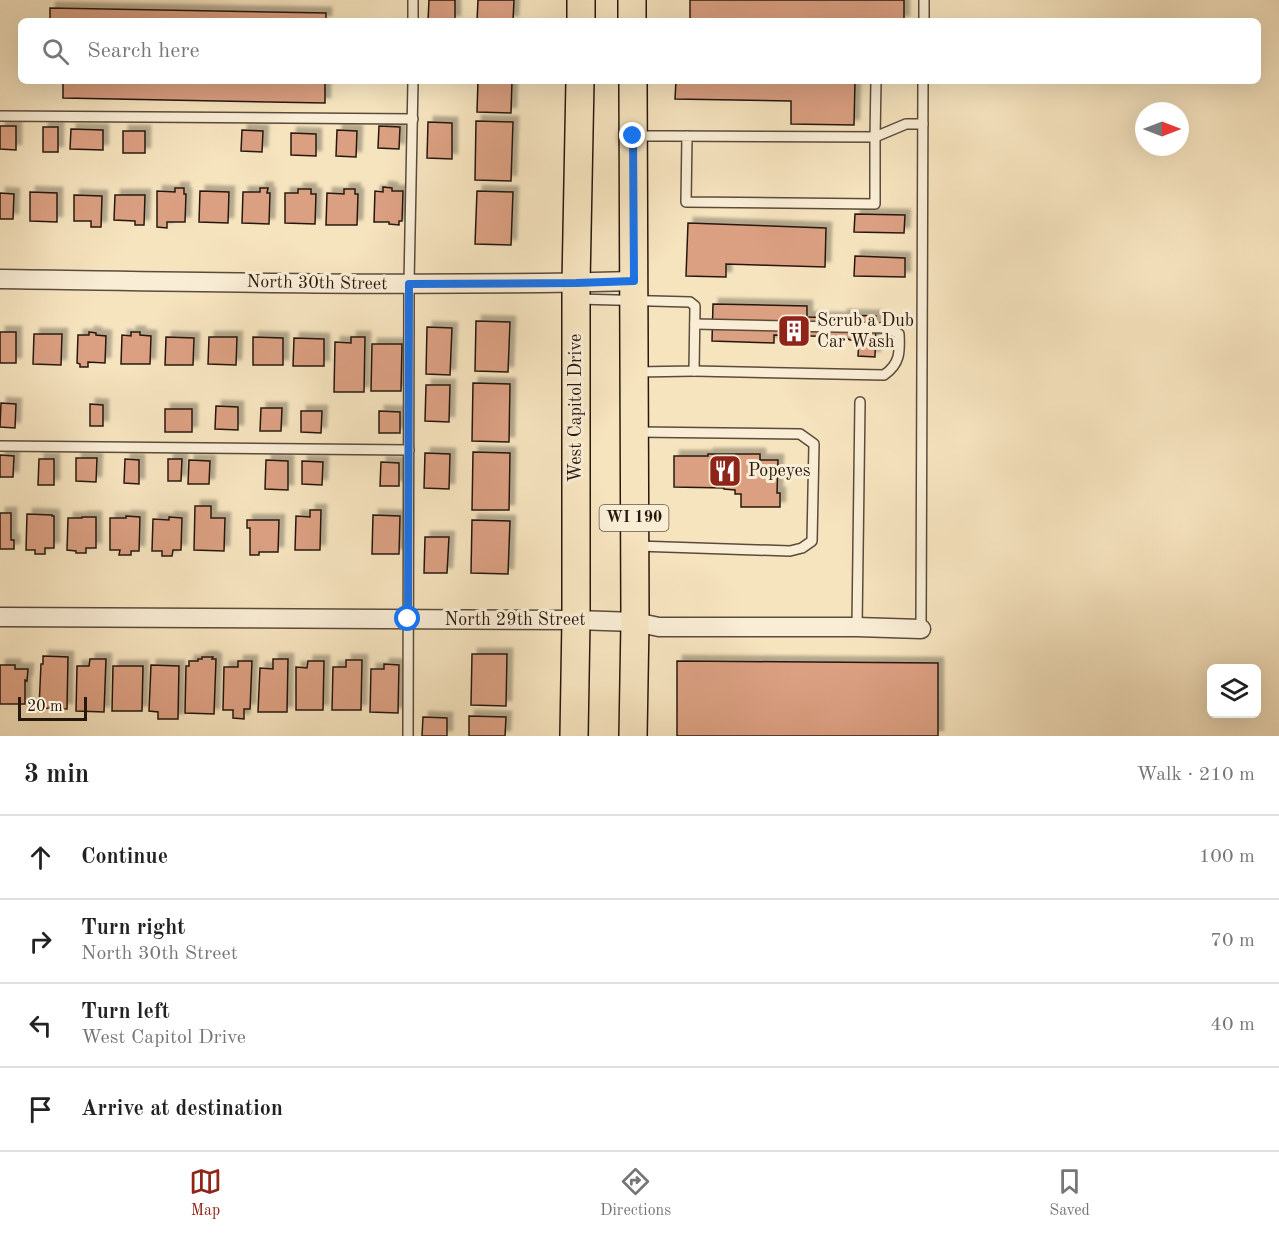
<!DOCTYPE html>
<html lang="en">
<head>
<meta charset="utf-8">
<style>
  :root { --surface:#fff; --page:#f6f6f6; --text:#222; --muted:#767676; --line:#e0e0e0; --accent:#8f2418 }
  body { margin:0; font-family:"Old Standard TT",serif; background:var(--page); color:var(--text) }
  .controls { position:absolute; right:18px; bottom:18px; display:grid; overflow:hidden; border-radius:9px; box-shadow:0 6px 24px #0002 }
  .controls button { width:54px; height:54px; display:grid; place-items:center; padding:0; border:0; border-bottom:2px solid var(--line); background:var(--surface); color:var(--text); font:30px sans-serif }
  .compass { position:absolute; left:1135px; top:102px; width:54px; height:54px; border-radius:50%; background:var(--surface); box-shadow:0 6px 24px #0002; rotate:90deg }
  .scale { position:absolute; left:18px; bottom:15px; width:69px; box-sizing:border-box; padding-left:6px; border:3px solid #27180d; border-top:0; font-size:16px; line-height:21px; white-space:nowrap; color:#27180d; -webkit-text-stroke:4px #f9edd5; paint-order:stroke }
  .stop { position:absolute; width:18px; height:18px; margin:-14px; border:4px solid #1a73e8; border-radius:50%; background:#fff }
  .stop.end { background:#1a73e8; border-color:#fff; box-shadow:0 2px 6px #0008 }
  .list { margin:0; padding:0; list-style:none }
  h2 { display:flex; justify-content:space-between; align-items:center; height:78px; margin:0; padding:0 24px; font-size:26px }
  h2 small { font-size:20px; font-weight:400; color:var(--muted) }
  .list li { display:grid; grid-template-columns:39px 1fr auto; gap:18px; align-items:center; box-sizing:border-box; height:84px; padding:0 24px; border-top:2px solid var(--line) }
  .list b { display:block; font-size:22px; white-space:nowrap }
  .list p { margin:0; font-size:20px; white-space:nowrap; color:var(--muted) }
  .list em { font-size:20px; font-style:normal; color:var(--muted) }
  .icon { flex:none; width:33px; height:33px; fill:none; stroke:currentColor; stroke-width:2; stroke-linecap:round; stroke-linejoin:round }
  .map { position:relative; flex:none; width:1279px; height:736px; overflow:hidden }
  .search { position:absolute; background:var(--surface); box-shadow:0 6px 24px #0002; left:18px; right:18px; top:18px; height:66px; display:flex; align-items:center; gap:15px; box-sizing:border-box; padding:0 21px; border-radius:9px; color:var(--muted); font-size:22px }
  .sheet { height:414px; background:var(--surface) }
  nav { display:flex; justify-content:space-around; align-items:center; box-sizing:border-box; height:84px; border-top:2px solid var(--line); background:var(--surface); font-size:16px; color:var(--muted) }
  nav a { display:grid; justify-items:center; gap:3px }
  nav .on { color:var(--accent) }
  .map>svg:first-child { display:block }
  .building { fill:#dba082; stroke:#27180d; stroke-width:1.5; filter:url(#shadow) }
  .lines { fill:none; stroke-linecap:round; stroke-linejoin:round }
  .service-casing { stroke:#5b4b3a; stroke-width:12 }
  .minor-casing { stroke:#5b4b3a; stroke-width:21 }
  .primary-casing { stroke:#27180d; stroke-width:30 }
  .service { stroke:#f9edd5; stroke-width:9 }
  .minor { stroke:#f9edd5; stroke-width:18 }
  .primary { stroke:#f6e4bf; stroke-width:27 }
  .route { stroke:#1a73e8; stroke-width:8 }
  .labels { text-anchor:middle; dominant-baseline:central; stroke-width:6; stroke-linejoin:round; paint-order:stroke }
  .shield { fill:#f9edd5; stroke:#665849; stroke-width:1.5 }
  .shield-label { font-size:16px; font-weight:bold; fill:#27180d }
  .street-label { font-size:18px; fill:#27180d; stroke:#f9edd5 }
  .poi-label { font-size:18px; fill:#27180d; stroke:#f9edd5; text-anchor:start }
</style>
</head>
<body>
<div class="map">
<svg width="1279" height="736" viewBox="0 0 1279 736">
  <defs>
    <filter id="shadow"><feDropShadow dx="5.5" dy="-5.5" stdDeviation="1.5" flood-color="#0004"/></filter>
  </defs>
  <rect width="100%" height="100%" fill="#f6e4bf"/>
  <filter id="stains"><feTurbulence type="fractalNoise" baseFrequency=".00333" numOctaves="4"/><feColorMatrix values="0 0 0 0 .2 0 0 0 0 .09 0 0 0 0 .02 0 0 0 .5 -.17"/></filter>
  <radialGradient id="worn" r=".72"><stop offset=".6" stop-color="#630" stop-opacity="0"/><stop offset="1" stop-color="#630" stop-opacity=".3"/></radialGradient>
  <g class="building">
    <path d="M429,0H455V21H428Z"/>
    <path d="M478,0H514L513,21H477Z"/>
    <rect x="690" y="0" width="214" height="21"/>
    <path d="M50,8L326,13V21H50Z"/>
    <path d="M63,81H325V103L63,98Z"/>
    <path d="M478,81H512L511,113L477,112Z"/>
    <path d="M676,81H855L854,125L791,124V101L675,99Z"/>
    <path d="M476,121L513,122L511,181L475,180Z"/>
    <path d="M428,122L452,123V159L427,158Z"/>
    <path d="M0,126H16V150L0,149Z"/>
    <path d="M379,126L400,127L399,149L378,148Z"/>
    <rect x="43" y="127" width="15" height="25"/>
    <path d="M71,129L103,130V150L70,149Z"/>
    <path d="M242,130L263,131L262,152L241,151Z"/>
    <path d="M337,130L357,131L356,157L336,156Z"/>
    <rect x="123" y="131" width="22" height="22"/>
    <path d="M291,133L316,134V156L291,155Z"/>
    <path d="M383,187L392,188V191H403L402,221H399V225L389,224V222H374L375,191L383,192Z"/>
    <path d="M175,188H184V194H186L185,222H167V228L157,227V191L175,192Z"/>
    <path d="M260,188H268L267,193H270L269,224L242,223L243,192H260Z"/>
    <path d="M298,189H311V194H316L315,224L285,223V193H298Z"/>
    <path d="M344,189H355V194H358L357,225H326L327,193L344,194Z"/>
    <path d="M200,191L229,192L228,223L199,222Z"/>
    <path d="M477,191L513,192L511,245L475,244Z"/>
    <path d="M30,192L57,193V222L30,221Z"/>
    <path d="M0,193L14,194L13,219H0Z"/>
    <path d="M74,195L102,196L101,227H91V221H74Z"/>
    <path d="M115,195H145L144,225H135V221L114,220Z"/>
    <path d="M855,214L905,215L904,233L854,232Z"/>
    <path d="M688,223L826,228L825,267L726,264V277L686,276Z"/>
    <path d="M855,256L905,258V277L854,276Z"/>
    <path d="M713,304L807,306V317L842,318V315L876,316L875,357L858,356L859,340H850L845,337L774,335V343L712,341Z"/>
    <path d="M476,321L510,322L508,372L475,371Z"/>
    <path d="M427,327L452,328L450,375L426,374Z"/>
    <rect x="0" y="332" width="16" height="31"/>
    <path d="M89,332L96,333V335L106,336L105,363L88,362V367H80V364L77,363L78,335H89Z"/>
    <path d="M131,332H140V335L151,336L150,364H121L122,335L131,336Z"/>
    <path d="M34,334H62L61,365L33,364Z"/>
    <path d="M166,337L194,338L193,365H165Z"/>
    <path d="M209,337H237L236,365L208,364Z"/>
    <path d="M253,337L283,338V365H253Z"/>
    <path d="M351,337H365L364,392H334L335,342L351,343Z"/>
    <path d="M294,338L324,339V366H293Z"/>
    <path d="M372,344H402L401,391H371Z"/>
    <path d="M473,383L510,384L509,442L472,441Z"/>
    <path d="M426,385H450L449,422L425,421Z"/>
    <path d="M1,403L16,404L15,428L0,427Z"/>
    <path d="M90,404L103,405V426H90Z"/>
    <path d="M216,406L238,407V430L215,429Z"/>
    <path d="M261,408H282L281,431H260Z"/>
    <rect x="165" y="409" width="27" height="23"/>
    <path d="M301,411H322L321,433L301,432Z"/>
    <path d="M379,411L400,412V433H379Z"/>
    <path d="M473,452L510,453L509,510H472Z"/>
    <path d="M425,453L450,454L449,489L424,488Z"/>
    <path d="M708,454H760V460H778L777,493H780V507H741V494H735V490L724,489V488L674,487V456H708Z"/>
    <path d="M0,455L14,456L13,477H0Z"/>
    <path d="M76,458H97L96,482L76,481Z"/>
    <path d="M39,459H54V485H38Z"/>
    <path d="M125,459L139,460V484L124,483Z"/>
    <path d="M168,459H182L181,481H168Z"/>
    <path d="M189,460L210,461L209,484H188Z"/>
    <path d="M266,460L288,461V490L265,489Z"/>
    <path d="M302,461L323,462L322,485L302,484Z"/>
    <path d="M381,462L399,463V486H380Z"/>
    <path d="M195,506H211V518H225L224,551L194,550Z"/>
    <path d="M310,510H321L320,550H295L296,516L310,517Z"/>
    <path d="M0,513H11V540H14V549H0Z"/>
    <path d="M27,514L52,515V516H54V548H45V554H35V550H26Z"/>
    <path d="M373,515L400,516L399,554H372Z"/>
    <path d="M126,516L140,517L139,551H131V555H119L120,550H110V518H126Z"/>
    <path d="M82,517H96V548H86V553H76V551L67,550L68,518H82Z"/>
    <path d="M169,517L182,518L181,550H173L172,556H162V551H152L153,519L169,520Z"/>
    <path d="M247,520H279L278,552H259V555H250V528H247Z"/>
    <path d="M472,520L510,521L508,574L471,573Z"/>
    <path d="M425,537H449L447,573H424Z"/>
    <path d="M472,654H507L506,706L471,705Z"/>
    <path d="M43,656L68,657L67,709L39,708L41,664H43Z"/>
    <path d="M202,657H213L212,659H216L214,714L185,713L186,666H189V661H198V659H202Z"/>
    <path d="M90,659H106L104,712L76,711L77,666H89Z"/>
    <path d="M273,659H288L287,712H258L260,668L273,669Z"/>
    <path d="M346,660H362L361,710H332L333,667H346Z"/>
    <path d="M238,661H252L250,709H244V719L233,718V710H223L224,667H238Z"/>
    <path d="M308,661H324L323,710H296V667L307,668Z"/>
    <path d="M677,661L938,663V736H677Z"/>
    <path d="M384,664L399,665L398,713L370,712L371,669H384Z"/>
    <path d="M0,665H15V669H28L27,681L25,680V704H0Z"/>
    <path d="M151,665L179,666L178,719H158V712L149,711Z"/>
    <path d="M113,666H143L142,711H112Z"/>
    <path d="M469,716L506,717L505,736H469Z"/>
    <path d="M423,717L447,718V736H422Z"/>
  </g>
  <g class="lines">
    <g class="service-casing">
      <g id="service">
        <path d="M413,21V0"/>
        <path d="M924,21V0"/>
        <path d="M876,81L875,137L906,124H923"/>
        <path d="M0,116L413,119"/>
        <path d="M635,136H666L875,137V204L686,202L687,136"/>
        <path d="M578,299L690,302L695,306L694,371L636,372"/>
        <path d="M694,371L884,375C900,364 900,352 899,334L888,328L695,324"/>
        <path d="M0,446L409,450"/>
        <path d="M637,546L790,551L802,548L812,541L814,444L800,434L638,432"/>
        <path d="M857,627L860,402"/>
        <path d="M921,629L923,81"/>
        <path d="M408,736L409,283L413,81"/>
      </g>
    </g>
    <g class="minor-casing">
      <g id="minor">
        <path d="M0,279C211,282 423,287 634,281"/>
        <path d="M0,617L576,620L635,622L659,627H857L921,629"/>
      </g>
    </g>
    <g class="primary-casing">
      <g id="primary">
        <path d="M632,0V21"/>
        <path d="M581,21V0"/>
        <path d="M633,81L635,622L633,736"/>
        <path d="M574,736L576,620V283L580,81"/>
      </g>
    </g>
    <use href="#service" class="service"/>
    <use href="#minor" class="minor"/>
    <use href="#primary" class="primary"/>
  </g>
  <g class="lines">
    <path class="route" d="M408,619L409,284L576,283L634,281L633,136"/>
  </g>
  <defs>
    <g id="building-square" transform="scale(1.725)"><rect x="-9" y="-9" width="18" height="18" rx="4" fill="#8f2418" stroke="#f9edd5"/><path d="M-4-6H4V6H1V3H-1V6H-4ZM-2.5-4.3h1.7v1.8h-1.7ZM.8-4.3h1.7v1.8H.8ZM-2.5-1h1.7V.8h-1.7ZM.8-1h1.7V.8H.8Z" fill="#fff"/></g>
    <g id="restaurant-square" transform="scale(1.725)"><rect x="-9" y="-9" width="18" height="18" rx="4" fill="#8f2418" stroke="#f9edd5"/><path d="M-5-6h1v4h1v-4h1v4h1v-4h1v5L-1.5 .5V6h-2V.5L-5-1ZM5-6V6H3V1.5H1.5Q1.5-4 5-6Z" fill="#fff"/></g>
  </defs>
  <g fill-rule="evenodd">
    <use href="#building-square" x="794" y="331"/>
    <use href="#restaurant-square" x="725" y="471"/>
  </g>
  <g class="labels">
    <rect class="shield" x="599.5" y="505" width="69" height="26" rx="4.5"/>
    <g class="shield-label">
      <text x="634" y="518">WI 190</text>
    </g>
    <g class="street-label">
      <text transform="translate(317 283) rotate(1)">North 30th Street</text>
      <text transform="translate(576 408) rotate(-90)">West Capitol Drive</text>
      <text x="515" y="620">North 29th Street</text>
    </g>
    <g class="poi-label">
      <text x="817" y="321">Scrub a Dub<tspan x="817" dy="21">Car Wash</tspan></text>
      <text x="748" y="471">Popeyes</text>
    </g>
  </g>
  <rect width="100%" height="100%" filter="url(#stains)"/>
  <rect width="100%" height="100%" fill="url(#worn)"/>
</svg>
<div class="controls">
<button><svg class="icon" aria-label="layers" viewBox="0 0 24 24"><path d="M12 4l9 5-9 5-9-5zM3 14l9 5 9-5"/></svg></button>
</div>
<svg class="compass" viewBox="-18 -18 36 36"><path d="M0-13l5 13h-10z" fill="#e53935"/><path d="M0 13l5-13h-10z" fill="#767676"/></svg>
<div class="scale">20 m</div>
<div class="stop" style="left:408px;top:619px"></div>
<div class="stop end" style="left:633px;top:136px"></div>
<div class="search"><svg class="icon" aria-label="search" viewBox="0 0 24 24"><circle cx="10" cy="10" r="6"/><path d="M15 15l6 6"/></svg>Search here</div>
</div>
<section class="sheet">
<h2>3 min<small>Walk · 210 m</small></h2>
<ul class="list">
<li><svg class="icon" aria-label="ahead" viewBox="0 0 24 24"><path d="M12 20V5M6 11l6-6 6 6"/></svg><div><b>Continue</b></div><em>100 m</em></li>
<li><svg class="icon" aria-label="right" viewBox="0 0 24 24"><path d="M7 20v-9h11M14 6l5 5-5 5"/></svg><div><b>Turn right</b><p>North 30th Street</p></div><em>70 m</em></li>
<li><svg class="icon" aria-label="left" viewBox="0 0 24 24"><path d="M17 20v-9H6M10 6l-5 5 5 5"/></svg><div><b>Turn left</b><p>West Capitol Drive</p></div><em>40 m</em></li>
<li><svg class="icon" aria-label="arrive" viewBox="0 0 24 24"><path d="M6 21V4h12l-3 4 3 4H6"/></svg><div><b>Arrive at destination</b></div></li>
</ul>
</section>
<nav>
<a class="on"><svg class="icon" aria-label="map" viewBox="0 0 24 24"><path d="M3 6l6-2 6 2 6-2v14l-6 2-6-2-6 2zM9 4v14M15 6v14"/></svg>Map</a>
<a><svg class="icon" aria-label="directions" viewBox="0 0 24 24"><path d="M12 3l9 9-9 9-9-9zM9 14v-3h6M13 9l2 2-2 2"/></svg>Directions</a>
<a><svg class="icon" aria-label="saved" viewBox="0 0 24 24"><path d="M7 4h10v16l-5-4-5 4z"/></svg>Saved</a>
</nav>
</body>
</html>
